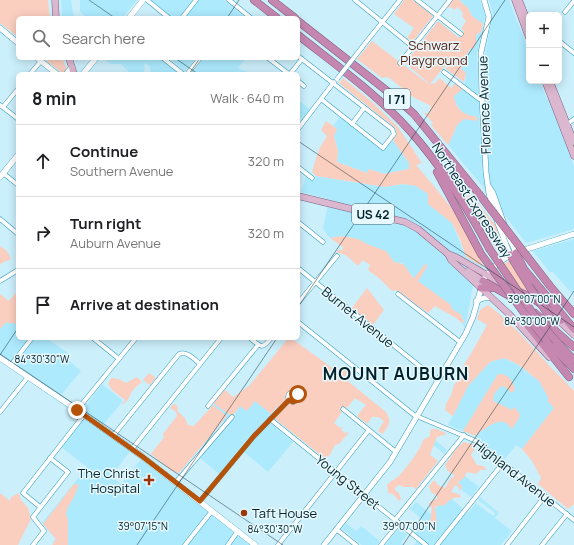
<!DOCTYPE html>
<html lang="en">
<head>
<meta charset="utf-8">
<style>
  :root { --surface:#fff; --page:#f2f2f2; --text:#202124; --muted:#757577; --line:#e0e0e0 }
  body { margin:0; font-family:Manrope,sans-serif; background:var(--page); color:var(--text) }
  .controls { position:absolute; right:12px; top:12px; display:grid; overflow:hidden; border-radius:6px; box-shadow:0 2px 10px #0003 }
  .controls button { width:36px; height:36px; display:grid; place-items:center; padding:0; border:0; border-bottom:1px solid var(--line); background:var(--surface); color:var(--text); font:20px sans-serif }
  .stop { position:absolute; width:12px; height:12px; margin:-9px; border:3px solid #b45309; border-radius:50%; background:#fff }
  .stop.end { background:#b45309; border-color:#fff; box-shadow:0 1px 4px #0008 }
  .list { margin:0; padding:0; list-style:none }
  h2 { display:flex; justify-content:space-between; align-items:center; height:52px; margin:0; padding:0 16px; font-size:17px }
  h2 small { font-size:13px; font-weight:400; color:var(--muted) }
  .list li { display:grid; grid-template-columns:26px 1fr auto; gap:12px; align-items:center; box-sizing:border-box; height:72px; padding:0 16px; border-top:1px solid var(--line) }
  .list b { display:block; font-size:15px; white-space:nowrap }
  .list p { margin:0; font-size:13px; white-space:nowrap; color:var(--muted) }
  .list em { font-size:13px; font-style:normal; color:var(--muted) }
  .icon { flex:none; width:22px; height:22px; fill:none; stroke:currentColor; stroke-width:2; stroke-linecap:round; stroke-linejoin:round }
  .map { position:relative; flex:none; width:574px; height:545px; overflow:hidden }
  .search { position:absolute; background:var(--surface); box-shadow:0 2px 10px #0003; left:16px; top:16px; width:284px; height:44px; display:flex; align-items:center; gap:10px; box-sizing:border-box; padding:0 14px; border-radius:6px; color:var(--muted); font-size:15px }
  .panel { position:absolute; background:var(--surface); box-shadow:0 2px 10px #0003; left:16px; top:72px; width:284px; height:268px; border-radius:6px }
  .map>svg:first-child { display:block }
  .built { fill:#adeafe }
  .green { fill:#fbcfc0 }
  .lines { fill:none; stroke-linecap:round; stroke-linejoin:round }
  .minor-casing { stroke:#369ebb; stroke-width:5 }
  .tertiary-casing { stroke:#369ebb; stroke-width:6 }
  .secondary-casing { stroke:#369ebb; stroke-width:6 }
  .primary-casing { stroke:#806481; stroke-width:7 }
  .motorway-casing { stroke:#806481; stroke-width:8 }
  .minor { stroke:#fff; stroke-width:4 }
  .tertiary { stroke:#fff; stroke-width:5 }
  .secondary { stroke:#fff; stroke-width:5.5 }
  .primary { stroke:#dcb7d0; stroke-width:6 }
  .motorway { stroke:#c587b0; stroke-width:7 }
  .minor-bridge-casing { stroke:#369ebb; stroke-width:5; stroke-linecap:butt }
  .motorway-bridge-casing { stroke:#806481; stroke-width:8; stroke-linecap:butt }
  .minor-bridge { stroke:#fff; stroke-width:4 }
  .motorway-bridge { stroke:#c587b0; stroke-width:7 }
  .route { stroke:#b45309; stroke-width:5 }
  .ticks { fill:none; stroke:#01222b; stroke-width:1; stroke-opacity:0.45 }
  .poi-dot { fill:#9b3609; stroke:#e7f9ff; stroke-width:1.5 }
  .labels { text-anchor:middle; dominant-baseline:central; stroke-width:3; stroke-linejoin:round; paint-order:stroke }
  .shield { fill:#e7f9ff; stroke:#46626b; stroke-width:1 }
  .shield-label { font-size:12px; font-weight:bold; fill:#01222b }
  .park-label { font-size:13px; fill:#56220f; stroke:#e7f9ff }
  .street-label { font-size:13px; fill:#01222b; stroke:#e7f9ff }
  .poi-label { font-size:13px; fill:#01222b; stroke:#e7f9ff; text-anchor:end }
  .district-label { font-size:17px; font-weight:bold; letter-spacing:1px; fill:#01222b; stroke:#e7f9ff }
  .ticks-label { font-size:10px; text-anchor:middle; fill:#01222b; stroke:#e7f9ff; stroke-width:3; stroke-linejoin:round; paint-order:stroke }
</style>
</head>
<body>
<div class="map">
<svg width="574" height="545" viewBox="0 0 574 545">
  <rect width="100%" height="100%" fill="#cbeffb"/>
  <g class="built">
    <path d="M61,0H71L74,18H62Z"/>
    <path d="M80,0H137L122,18H86L80,11Z"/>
    <path d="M151,0H224L246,18H173Z"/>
    <path d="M459,0H480L485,15L477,54L480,129L488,128L485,54L493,13L489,0H509L529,52V81H540L547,99H549L574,166V229L526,243L484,188L448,145L453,135L457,125L464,119L477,116H469L462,112L455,102L454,96L464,87L466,76L461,69L463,60L476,42V35L479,22L472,16L468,8Z"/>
    <path d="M103,58H159L179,74H152L149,66L145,63L144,65L145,68L143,74H131L121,64H111Z"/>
    <path d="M169,58H196L185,71Z"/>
    <path d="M204,58H246L238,68L251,74H191Z"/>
    <path d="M298,100L310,109L298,124Z"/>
    <path d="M340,117L383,150L393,140L409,163V169L384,174L369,169L368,173L337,162L338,151L334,136L337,129L333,126Z"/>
    <path d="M316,176L385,187L403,184L416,186L428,194V204L452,223L466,257L483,267L473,286L465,328L462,323L464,321L460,313L458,314L414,278L402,263L394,262L358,239L342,236L330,238L323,229L329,199L301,192L306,177L312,181Z"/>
    <path d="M574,239V296L553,272H550L533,251Z"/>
    <path d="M8,318L18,325V338H30L11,362L0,355V329Z"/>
    <path d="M35,338H46L68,353L65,357L81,371L61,395L15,364Z"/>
    <path d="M504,358L518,365L539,381L548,397V401L554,408L522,449L516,445L504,460L476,436L448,425L468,386L490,362Z"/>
    <path d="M102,384L123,401L103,425L83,410Z"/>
    <path d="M225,391L240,403L248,395L305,394L274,418L282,410L278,407L248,438L219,474L200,458L228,426L210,410Z"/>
    <path d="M84,415L132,449L111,476L121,484L143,457L255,545H55L53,543L56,539L42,523L87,467L60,446Z"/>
    <path d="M269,422L293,442L268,472L244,452Z"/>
    <path d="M434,439L447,450L444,454L431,443Z"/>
    <path d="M465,476L479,487L471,497L455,485Z"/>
    <path d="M447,495L468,513L476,503L493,516L495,513L478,500L480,497L499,513L495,518L512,531L501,545H414L420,537L415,532L424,521L410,509L416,502L431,514Z"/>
    <path d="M346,523L356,531L361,526L380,541L377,545H362L341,528Z"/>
    <path d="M399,528L407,535L401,543L404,545H385Z"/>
  </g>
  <g class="green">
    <path d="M0,0H48L50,18H18V37L0,23Z"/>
    <path d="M404,0H413L433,16L413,41L407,38L414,28L394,14Z"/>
    <path d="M451,0H459L468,8L472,16L483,24L481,32L476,35V42L473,49L471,48L463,59L466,61L461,69L466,73L464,82L446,69L449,61L430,84L435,83L440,78L451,88L456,82L464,88L454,96C456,110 464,115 477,117V121L464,119L457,125L453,135L448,145L431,125L433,123L424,113H429L431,106L413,97L388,77L382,78L357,59L372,41L426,82L430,84L405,63L438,21L459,38L464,31L461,29L466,21L462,16L463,13L458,7L454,10L451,7L446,8Z"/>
    <path d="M43,58H62L67,70L64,72L62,73Z"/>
    <path d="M343,78L372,102L398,127L422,163L416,165C441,195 472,228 483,267L466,257L460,239L452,223L428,204V194L416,186L403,184L385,187L316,176L312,172L319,149L327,136L321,130L326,121L337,129L334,136L338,151L337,162L367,173L369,169L384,174L409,169V163L393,140L397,134L395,128L339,83Z"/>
    <path d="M471,194L497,227L505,248L503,252L499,254L465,198Z"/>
    <path d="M342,236L358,239L367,244L386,251L394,262C409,264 404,268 414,278L426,263L427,267L418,281L451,305V308L458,313H460L464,322L462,323C454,315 444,312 435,306L428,313L396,290L392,291L379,278L368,270L370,265L363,260L358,266C351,260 345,252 336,253L339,249L342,251L343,247L330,238Z"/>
    <path d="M0,246L6,250L11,259L0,264Z"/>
    <path d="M511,260L533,297L522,291L504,264Z"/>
    <path d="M367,288L384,310L373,325L352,308Z"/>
    <path d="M18,290V326L13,322L11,324L6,322L0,329V294L9,301Z"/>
    <path d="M488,305C511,322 527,341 546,362C555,372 565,381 574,391V504L568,509L538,484L541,478L532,461L522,449L554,408L548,401V397L539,381L519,365L504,358L490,362L468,386L453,416L445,410L446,404L451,395L454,385L461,376L463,366L472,352L487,325L477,319L480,310Z"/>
    <path d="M284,338H291L335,370L344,366L349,369L344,378L386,412C392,422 389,425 383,434L378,431L384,421L378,417H372L367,424L357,416L366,405L355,398L348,407L340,410L342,412L334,423L340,428L343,426L341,430L345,433L349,432L347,435L339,444L335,445L330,455L324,458L274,418L282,410L278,406L271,414L255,401L247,411L240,406L232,417L212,402L225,390L233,397L249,386L286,341Z"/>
    <path d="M149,373L156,378L150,385L143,380Z"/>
    <path d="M498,374C509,374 513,381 515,390L511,393L507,388L501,386L494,394L493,401L512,410L514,407L520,414L519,418L512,429C510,427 507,423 504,422C496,419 481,431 476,436L463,431Z"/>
    <path d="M137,377L142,382C139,384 136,387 134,389C129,395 129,402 121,405L125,400L112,390L108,384L111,378L119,379L126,383Z"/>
    <path d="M173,404L177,405L178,412L185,418L188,425L194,426L213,405L227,416L179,473L172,471L151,454L164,437L163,434L177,416L176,412L170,408Z"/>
    <path d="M432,429H437L447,434L437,437L432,449L430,455L438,461L416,489L413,487H404L399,485L395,488V490L399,493L401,500L399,501L393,494L388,493L387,485C391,480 396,479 400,475C406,468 422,448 423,440L430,436V431Z"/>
    <path d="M464,442L472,444L475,446V449L471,455L477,465L484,466L486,470H480L476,474L467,472L464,478L458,482L462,487L460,491L457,485H455L451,492L459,494L461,496L460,498C453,496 449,501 445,505L438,506L435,507C435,516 441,527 432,532L430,529L431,525L428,523L431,518V513L432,509L429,503L437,498V496L431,492L429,486L434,480L438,485L445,488L451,478L454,477V475L447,470L445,465L457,447Z"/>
    <path d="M79,484L74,497L68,507L66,514L68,520V545H52L56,539L43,524L73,485Z"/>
    <path d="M0,493L10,501L11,497L19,493L21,500L28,508L31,519L18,545H0Z"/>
  </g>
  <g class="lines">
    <g class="minor-casing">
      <g id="minor">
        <path d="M147,0L169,18"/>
        <path d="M229,0L251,18"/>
        <path d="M355,0L413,47"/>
        <path d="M417,0L461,34"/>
        <path d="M565,12L574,1"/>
        <path d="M182,18L196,0"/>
        <path d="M367,41L400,0"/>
        <path d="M559,41L574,53"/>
        <path d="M298,56L392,129L394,134L383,148L321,99"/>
        <path d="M163,58L183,74"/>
        <path d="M268,58L289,74"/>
        <path d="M400,63L450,0"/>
        <path d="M444,72L479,99L482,98"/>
        <path d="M30,74L41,61"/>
        <path d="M187,74L200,58"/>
        <path d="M290,74L302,59"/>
        <path d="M298,81L304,86"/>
        <path d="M0,105L18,119"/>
        <path d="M3,107L18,89"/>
        <path d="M352,124L364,108"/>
        <path d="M565,126L574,119"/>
        <path d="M298,129L334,82"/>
        <path d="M298,167L312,178"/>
        <path d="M3,173L18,185"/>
        <path d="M0,219L18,234"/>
        <path d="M298,222L323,242"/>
        <path d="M298,268L438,381"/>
        <path d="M0,281L18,270"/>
        <path d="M398,294L460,342"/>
        <path d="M298,303L337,256"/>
        <path d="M298,322L414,415L476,441L574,520"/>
        <path d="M93,338L119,359"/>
        <path d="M250,338C261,347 262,350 271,338"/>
        <path d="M11,365L32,338"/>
        <circle cx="293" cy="397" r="5"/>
        <path d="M208,406L258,345"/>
        <path d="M343,409L396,452"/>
        <path d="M77,410L136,338"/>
        <path d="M0,412L28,377"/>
        <path d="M270,419L426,545"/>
        <path d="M113,436L179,354C187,351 194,359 200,364"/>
        <path d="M132,449L221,338"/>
        <path d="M176,482L232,417"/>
        <path d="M200,501L254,436L289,400"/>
        <path d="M40,507L23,493L84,415"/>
        <path d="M395,520L464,435"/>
        <path d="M336,529L356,545"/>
        <path d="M33,545L44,531L33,517L68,472L50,458"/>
        <path d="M185,545L212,511"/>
        <path d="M228,545L238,531"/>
        <path d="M278,545L369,430"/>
        <path d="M381,545L399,523"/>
        <path d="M437,545L503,463"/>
        <path d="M507,545L545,496"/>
        <path d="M542,545L567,514"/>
      </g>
    </g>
    <g class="tertiary-casing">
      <g id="tertiary">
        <path d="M484,0L489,17L481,52L482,98L486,172L489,194L494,211"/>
        <path d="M0,28L18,43"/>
        <path d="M37,58L57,74"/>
        <path d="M66,74L72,67"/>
        <path d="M489,187L493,193L504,224"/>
        <path d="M496,218L510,255"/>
        <path d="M507,233L516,253"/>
        <path d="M521,251L574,234"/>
        <path d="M485,277L498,263L512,254"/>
        <path d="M476,301L484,298L491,297"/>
        <path d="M324,545L390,462L466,333L473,317L482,285"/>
      </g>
    </g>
    <g class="secondary-casing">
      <g id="secondary">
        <path d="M129,18L143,0"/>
        <path d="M83,74L96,58"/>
        <path d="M0,177L18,155"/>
        <path d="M0,358L77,410L143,457L255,545"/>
      </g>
    </g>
    <g class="primary-casing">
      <g id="primary">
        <path d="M55,0L56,18"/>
        <path d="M515,0L529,38"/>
        <path d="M519,0L529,25"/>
        <path d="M69,58L74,74"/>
        <path d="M545,81L574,156"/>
        <path d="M550,81L574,142"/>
        <path d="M298,196L405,222L418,229L448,254L451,260L509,314L549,357"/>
        <path d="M448,254L456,257L518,293"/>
        <path d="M468,271L483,281"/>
        <path d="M556,318L574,335"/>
      </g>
    </g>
    <g class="motorway-casing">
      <g id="motorway">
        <path d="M254,0L277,18"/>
        <path d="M272,0L295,18"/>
        <path d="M298,21L396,98L414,114L479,194"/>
        <path d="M298,35C337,66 378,95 411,132C442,167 467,207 489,248"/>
        <path d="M437,172L481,254"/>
        <path d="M516,253L524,269L574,329"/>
        <path d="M510,255L529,286"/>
        <path d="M483,281L513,298"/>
        <path d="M550,286L574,314"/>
        <path d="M481,288H494"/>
        <path d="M515,290C533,297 547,307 561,320"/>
        <path d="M535,313L574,347"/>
        <path d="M526,323L569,377"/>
        <path d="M546,340L574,369"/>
        <path d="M556,341L574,360"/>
      </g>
    </g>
    <use href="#minor" class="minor"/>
    <use href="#tertiary" class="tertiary"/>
    <use href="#secondary" class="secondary"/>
    <use href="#primary" class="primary"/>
    <use href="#motorway" class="motorway"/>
    <g class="minor-bridge-casing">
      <path id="minor-bridge" d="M337,79L367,41"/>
    </g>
    <g class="motorway-bridge-casing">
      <g id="motorway-bridge">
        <path d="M479,194L550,286"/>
        <path d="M489,248L534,315L556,341"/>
        <path d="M481,254L524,313L546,340"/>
        <path d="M529,286L555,325"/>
      </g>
    </g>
    <use href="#minor-bridge" class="minor-bridge"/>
    <use href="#motorway-bridge" class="motorway-bridge"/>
  </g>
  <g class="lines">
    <path class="route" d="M77,410L143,457L200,501L254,436L289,400L293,402L297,400L298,394"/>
  </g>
  <path class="ticks" d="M89,0L115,18M227,18L239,0M175,58L198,74M189,74L200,58M298,141L574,327M298,307L505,0M0,354L283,545M0,355L18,328M137,545L277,338M403,545L574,291"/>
  <g class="poi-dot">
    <path d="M147 474h4v4h4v4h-4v4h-4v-4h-4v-4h4z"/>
    <circle cx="244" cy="513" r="4"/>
  </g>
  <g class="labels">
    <g class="shield">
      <rect x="384" y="89" width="26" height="20" rx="3"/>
      <rect x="352" y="204" width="42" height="20" rx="3"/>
    </g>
    <g class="shield-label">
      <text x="397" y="99">I 71</text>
      <text x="373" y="214">US 42</text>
    </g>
    <g class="park-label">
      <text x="434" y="45">Schwarz<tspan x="434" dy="15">Playground</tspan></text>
    </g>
    <g class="street-label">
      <text transform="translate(484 105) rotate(-92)">Florence Avenue</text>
      <text transform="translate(472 200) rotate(57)">Northeast Expressway</text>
      <text transform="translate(358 317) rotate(39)">Burnet Avenue</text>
      <text transform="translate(515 473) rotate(38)">Highland Avenue</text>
      <text transform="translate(348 482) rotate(39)">Young Street</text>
    </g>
    <g class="poi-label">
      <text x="140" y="473">The Christ<tspan x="140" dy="15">Hospital</tspan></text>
      <text x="252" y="513" text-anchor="start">Taft House</text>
    </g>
    <g class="district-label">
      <text x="396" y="373">MOUNT AUBURN</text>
    </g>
  </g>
  <g class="ticks-label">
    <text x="534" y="303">39°07'00"N</text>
    <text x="532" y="325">84°30'00"W</text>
    <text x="42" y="363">84°30'30"W</text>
    <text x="143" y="530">39°07'15"N</text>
    <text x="409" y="530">39°07'00"N</text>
    <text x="275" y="533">84°30'30"W</text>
  </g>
</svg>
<div class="controls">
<button>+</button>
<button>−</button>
</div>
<div class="stop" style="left:298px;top:394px"></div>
<div class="stop end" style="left:77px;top:410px"></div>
<div class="search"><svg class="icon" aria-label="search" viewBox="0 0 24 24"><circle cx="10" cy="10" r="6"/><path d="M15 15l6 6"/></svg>Search here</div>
<section class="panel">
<h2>8 min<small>Walk · 640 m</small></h2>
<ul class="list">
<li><svg class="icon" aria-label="ahead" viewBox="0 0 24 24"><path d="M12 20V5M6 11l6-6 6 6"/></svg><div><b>Continue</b><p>Southern Avenue</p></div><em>320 m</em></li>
<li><svg class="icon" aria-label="right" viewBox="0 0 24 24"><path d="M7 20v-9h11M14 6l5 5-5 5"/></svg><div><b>Turn right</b><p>Auburn Avenue</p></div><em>320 m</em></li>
<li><svg class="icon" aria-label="arrive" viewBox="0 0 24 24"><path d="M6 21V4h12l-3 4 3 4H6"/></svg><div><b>Arrive at destination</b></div></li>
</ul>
</section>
</div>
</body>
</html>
